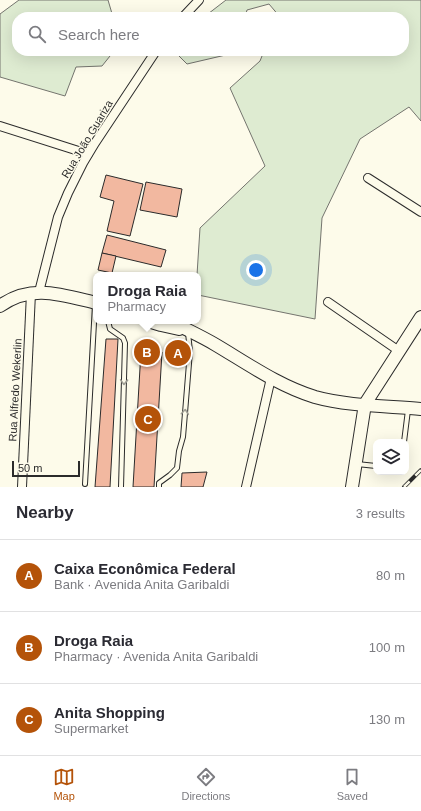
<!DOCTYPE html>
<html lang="en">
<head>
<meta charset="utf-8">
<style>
  :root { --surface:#fff; --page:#f2f2f3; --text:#2b2b33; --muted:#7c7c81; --line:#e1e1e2; --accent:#b45309 }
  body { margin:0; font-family:Arial,sans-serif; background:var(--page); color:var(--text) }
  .controls { position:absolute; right:12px; bottom:12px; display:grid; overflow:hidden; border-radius:8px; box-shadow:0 4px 16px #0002 }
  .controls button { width:36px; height:36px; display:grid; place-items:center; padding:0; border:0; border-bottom:1px solid var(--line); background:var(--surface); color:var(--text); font:20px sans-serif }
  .scale { position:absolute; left:12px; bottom:10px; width:68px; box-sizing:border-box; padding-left:4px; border:2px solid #2b2b2b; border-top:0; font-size:11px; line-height:14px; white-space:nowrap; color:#2b2b2b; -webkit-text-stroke:3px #fdfbea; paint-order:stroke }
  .you { position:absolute; left:256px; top:270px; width:14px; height:14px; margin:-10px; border:3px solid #fff; border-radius:50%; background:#1a73e8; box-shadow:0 0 0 6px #1a73e833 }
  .badge { display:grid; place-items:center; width:26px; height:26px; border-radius:50%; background:var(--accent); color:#fff; font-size:13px; font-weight:700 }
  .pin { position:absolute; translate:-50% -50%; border:2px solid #fff; box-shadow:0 1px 4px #0006 }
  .popup { position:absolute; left:93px; top:272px; width:108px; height:52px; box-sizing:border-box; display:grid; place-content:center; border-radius:8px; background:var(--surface); filter:drop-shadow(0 1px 3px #0005); font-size:13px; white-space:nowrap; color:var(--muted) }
  .popup b { font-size:15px; color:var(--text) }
  .popup::after { content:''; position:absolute; left:50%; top:100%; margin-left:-8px; border:8px solid transparent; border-top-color:var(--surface) }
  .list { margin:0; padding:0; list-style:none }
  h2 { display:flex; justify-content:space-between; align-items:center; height:52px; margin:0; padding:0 16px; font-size:17px }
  h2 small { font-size:13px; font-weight:400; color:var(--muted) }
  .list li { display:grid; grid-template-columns:26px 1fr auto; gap:12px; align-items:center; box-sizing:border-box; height:72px; padding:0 16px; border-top:1px solid var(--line) }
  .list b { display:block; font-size:15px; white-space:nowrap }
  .list p { margin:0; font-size:13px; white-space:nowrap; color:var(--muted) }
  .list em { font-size:13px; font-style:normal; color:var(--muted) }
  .icon { flex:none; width:22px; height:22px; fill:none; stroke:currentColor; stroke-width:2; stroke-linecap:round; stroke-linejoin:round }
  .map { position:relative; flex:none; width:421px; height:487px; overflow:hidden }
  .search { position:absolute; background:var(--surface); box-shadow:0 4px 16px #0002; left:12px; right:12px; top:12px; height:44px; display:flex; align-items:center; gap:10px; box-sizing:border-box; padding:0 14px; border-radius:16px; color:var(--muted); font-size:15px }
  .sheet { height:268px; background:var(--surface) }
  nav { display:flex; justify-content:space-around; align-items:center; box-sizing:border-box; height:56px; border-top:1px solid var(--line); background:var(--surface); font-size:11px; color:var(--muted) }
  nav a { display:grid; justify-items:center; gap:2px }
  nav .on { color:var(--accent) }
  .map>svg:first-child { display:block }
  .green { fill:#deebd1; stroke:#74746e }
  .building { fill:#f2b8a0; stroke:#2b2b2b }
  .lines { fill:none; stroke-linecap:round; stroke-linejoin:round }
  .lane-casing { stroke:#2b2b2b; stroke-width:6 }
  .street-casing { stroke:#2b2b2b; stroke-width:10 }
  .secondary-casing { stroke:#2b2b2b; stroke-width:14 }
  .lane { stroke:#fdfbea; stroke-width:4 }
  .street { stroke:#fdfbea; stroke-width:8 }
  .secondary { stroke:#fdfbea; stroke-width:12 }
  .rail-casing { stroke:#2b2b2b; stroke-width:4 }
  .rail { stroke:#fdfbea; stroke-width:2.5; stroke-dasharray:8; stroke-linecap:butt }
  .oneway { stroke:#9e9d94 }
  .labels { text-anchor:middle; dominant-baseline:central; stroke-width:3; stroke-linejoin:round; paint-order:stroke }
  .street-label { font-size:11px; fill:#2b2b2b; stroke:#fdfbea }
</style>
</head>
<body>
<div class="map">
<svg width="421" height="487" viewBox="0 0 421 487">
  <rect width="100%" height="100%" fill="#fdfbea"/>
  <g class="green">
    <path d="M19,0H108L113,17H17V51H114L102,66L76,67L65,96L0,77V14Z"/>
    <path d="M226,0H421V121L409,107L360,139L322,218L315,319L198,295V275H197L200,228L265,166L230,88L260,61L264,51H404V17H280L269,4L247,10L245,17H204Z"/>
    <path d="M174,51H231L230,54L187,64Z"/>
  </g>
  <g class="building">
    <path d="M106,175L143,184L130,236L107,231L114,201L100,197Z"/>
    <path d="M146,182L182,189L177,217L140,210Z"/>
    <path d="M107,235L166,250L161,267L102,253Z"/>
    <path d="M102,253L116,256L112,273L98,270Z"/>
    <path d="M106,339H118L110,487H95Z"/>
    <path d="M141,351L162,352L154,487H133Z"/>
    <path d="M207,472L203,487H181L182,473Z"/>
  </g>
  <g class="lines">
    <g class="lane-casing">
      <g id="lane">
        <path d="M108,321L110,329L123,338L125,343L121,487"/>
        <path d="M404,442L408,410"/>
        <path d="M357,464L376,466"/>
        <path d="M85,484L95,305"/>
        <path d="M159,487V483L170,475L177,468L179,451L183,437L185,413L190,351L188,333"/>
      </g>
    </g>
    <g class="street-casing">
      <g id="street">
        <path d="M183,17L199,0"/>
        <path d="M0,126L88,154"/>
        <path d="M368,178L421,212"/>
        <path d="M39,292L58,217L68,193L83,163L95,143L156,51"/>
        <path d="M328,302L399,351"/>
        <path d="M22,487L31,293"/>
        <path d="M246,487L271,378"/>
      </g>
    </g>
    <g class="secondary-casing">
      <g id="secondary">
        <path d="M0,306C31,283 63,295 96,303"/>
        <path d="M148,321L161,325L179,329"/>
        <path d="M170,321C185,329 201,336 216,345C248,364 279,386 315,397C347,406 388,406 421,409"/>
        <path d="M352,487L365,404L421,317"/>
      </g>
    </g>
    <use href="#lane" class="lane"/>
    <use href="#street" class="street"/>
    <use href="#secondary" class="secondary"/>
    <g class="rail-casing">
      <path id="rail" d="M404,487L421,470"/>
    </g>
    <use href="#rail" class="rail"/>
  </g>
  <defs><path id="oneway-chevron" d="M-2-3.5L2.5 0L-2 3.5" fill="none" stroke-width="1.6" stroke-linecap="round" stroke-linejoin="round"/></defs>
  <g class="oneway">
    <use href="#oneway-chevron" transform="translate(124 382) rotate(92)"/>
    <use href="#oneway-chevron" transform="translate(185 412) rotate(-85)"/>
  </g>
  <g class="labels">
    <g class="street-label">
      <text transform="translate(87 139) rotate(-59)">Rua João Guariza</text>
      <text transform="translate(15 390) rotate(-87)">Rua Alfredo Wekerlin</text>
    </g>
  </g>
</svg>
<div class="controls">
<button><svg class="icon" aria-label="layers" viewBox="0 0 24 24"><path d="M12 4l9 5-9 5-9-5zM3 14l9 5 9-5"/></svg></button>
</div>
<div class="scale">50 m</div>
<div class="you"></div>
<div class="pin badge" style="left:178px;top:353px">A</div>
<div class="pin badge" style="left:147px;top:352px">B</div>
<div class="popup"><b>Droga Raia</b>Pharmacy</div>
<div class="pin badge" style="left:148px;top:419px">C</div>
<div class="search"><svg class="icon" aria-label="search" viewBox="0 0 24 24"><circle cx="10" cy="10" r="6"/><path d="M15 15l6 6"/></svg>Search here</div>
</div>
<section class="sheet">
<h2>Nearby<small>3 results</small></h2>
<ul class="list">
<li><span class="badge">A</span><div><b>Caixa Econômica Federal</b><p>Bank · Avenida Anita Garibaldi</p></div><em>80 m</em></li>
<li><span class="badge">B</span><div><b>Droga Raia</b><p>Pharmacy · Avenida Anita Garibaldi</p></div><em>100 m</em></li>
<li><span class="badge">C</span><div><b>Anita Shopping</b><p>Supermarket</p></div><em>130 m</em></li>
</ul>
</section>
<nav>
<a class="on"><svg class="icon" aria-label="map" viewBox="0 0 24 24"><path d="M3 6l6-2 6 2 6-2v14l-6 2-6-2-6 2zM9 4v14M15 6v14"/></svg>Map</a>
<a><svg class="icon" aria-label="directions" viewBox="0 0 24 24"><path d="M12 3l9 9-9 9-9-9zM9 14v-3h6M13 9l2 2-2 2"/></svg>Directions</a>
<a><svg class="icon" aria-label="saved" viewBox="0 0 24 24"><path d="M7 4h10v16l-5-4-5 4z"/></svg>Saved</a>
</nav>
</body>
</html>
